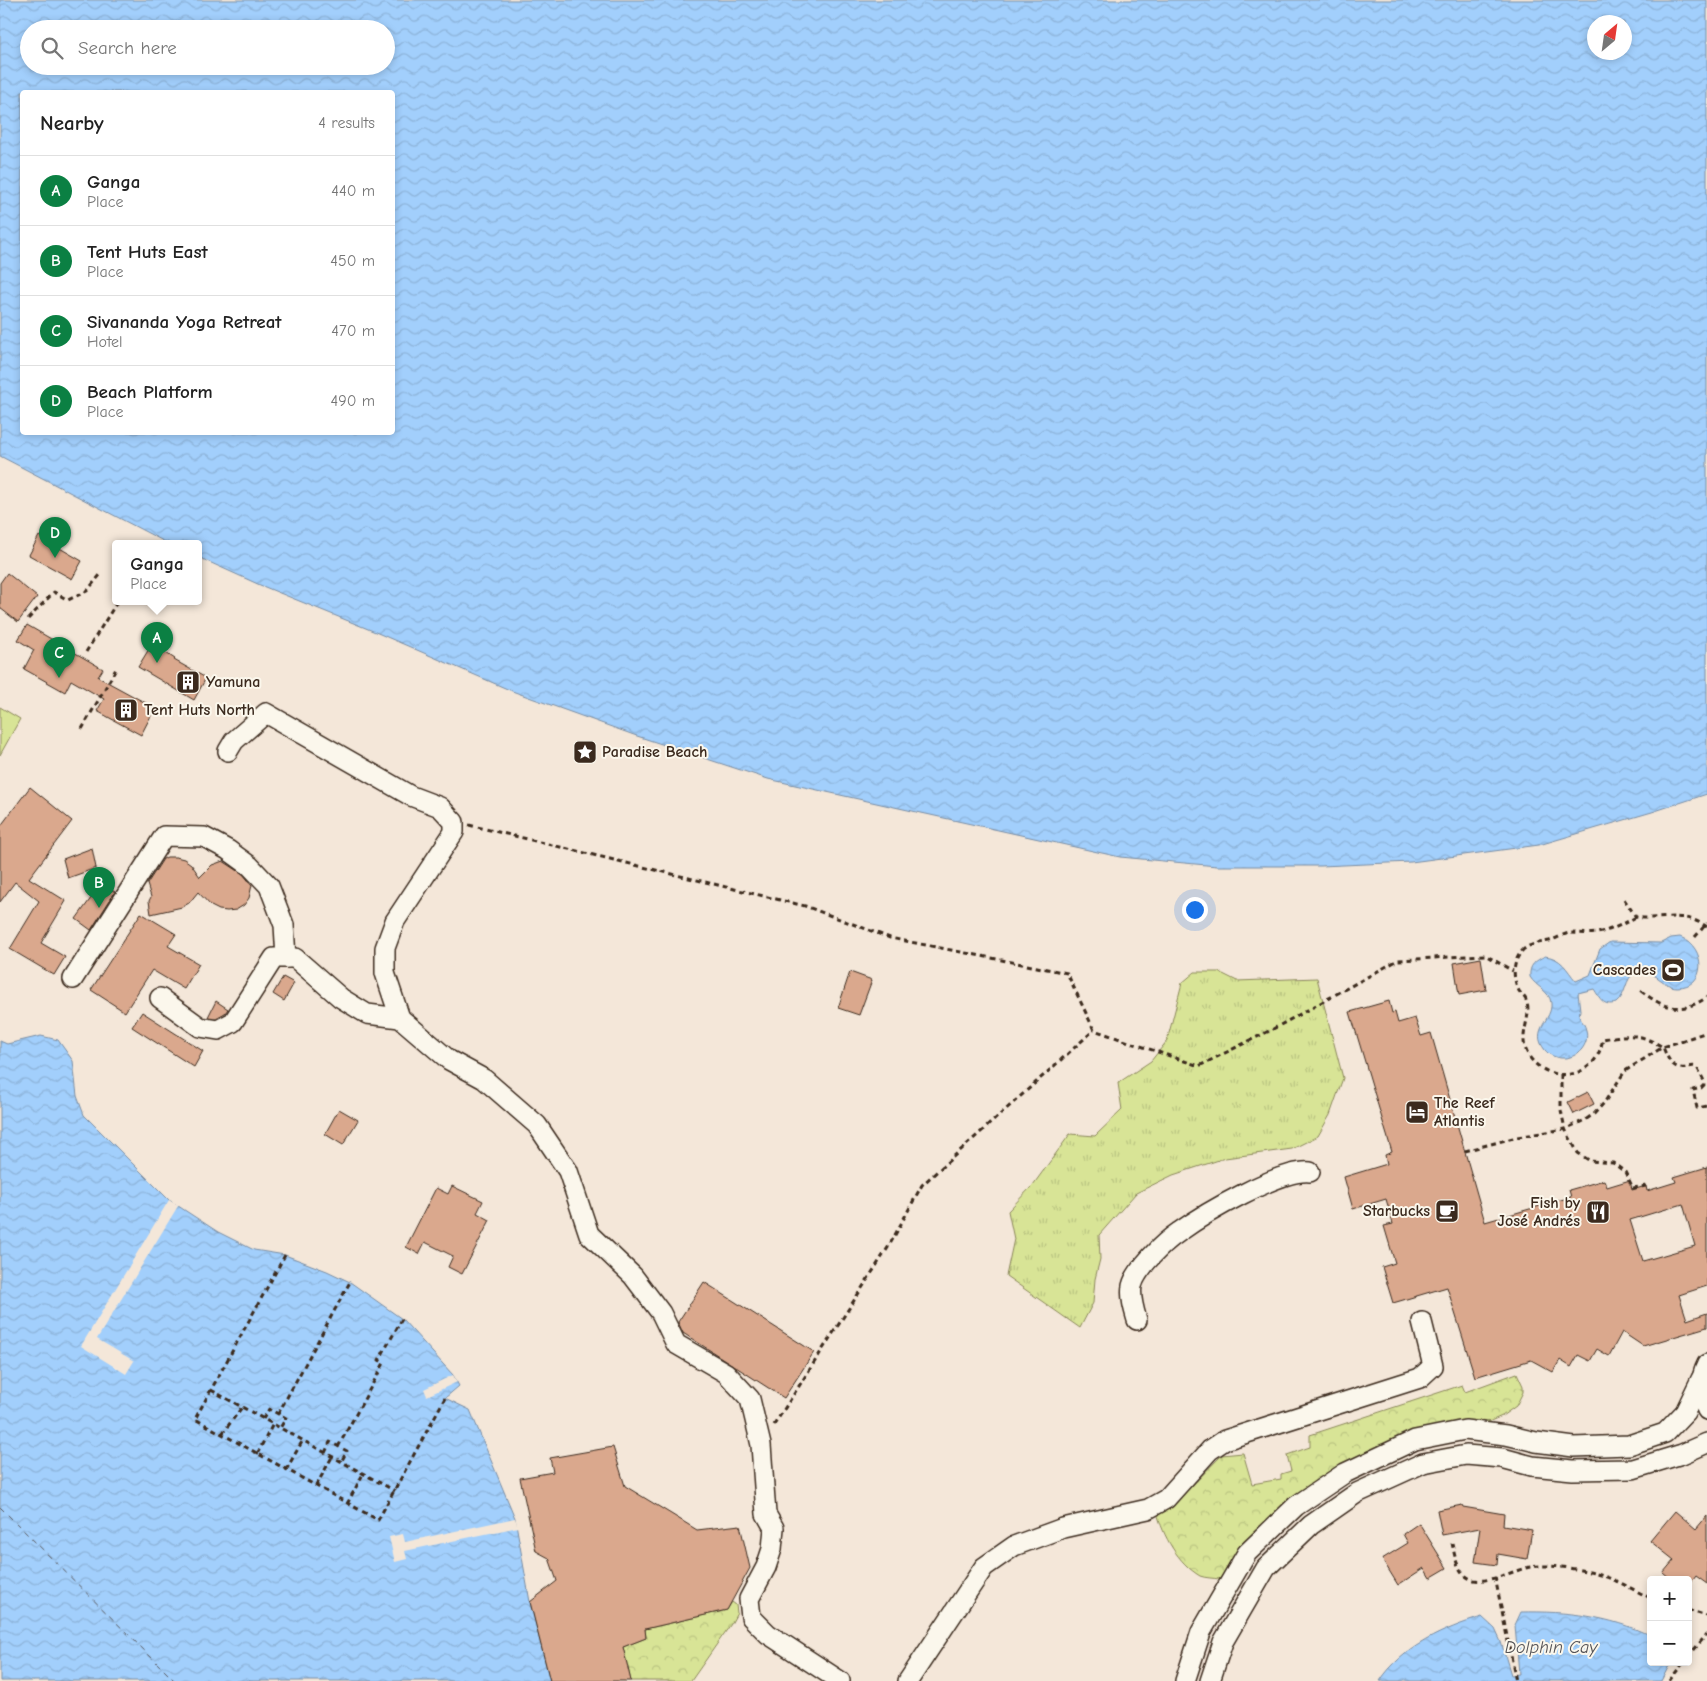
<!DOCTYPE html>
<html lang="en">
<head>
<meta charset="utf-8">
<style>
  :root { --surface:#fff; --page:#f6f6f6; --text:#222; --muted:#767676; --line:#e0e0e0; --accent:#0b8043 }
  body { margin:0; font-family:"Comic Neue",sans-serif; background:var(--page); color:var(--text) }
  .controls { position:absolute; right:15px; bottom:15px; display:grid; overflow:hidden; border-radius:5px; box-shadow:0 2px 8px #0003 }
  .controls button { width:45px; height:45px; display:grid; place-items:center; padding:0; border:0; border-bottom:1px solid var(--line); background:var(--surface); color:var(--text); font:25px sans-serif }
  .compass { position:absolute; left:1587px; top:15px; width:45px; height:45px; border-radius:50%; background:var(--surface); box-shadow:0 2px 8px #0003; rotate:29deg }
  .you { position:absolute; left:1194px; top:909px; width:18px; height:18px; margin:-12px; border:4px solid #fff; border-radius:50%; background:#1a73e8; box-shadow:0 0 0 8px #1a73e833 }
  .badge { display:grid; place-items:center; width:32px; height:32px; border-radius:50%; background:var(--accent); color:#fff; font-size:16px; font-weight:700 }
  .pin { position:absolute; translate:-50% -41px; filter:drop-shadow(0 1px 2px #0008) }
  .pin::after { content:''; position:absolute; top:26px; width:18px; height:15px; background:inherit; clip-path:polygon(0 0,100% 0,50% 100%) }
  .popup { position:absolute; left:112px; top:540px; width:90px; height:65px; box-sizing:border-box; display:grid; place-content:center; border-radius:5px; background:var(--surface); filter:drop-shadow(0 1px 4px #0005); font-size:16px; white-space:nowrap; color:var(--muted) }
  .popup b { font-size:19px; color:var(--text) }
  .popup::after { content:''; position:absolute; left:50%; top:100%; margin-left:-10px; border:10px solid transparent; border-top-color:var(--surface) }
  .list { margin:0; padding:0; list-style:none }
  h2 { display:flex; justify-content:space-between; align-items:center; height:65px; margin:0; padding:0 20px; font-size:21px }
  h2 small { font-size:16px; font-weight:400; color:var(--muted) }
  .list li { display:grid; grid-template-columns:32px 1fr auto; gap:15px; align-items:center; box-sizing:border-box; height:70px; padding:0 20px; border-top:1px solid var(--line) }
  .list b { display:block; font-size:19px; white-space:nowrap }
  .list p { margin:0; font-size:16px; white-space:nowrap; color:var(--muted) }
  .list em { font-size:16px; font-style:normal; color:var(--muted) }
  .icon { flex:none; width:28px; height:28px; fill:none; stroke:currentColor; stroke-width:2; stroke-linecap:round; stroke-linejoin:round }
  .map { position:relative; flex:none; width:1707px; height:1681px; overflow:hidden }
  .search { position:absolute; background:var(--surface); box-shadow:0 2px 8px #0003; left:20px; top:20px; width:375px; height:55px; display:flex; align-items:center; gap:12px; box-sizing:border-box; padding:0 18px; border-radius:28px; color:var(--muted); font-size:19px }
  .panel { position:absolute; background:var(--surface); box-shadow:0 2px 8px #0003; left:20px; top:90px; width:375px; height:345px; border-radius:5px }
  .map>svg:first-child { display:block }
  .grass { fill:url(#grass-tufts); stroke:#8a875a }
  .forest { fill:url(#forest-crowns); stroke:#8a875a }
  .garden { fill:#d8e496; stroke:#8a875a }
  .water { fill:url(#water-waves); stroke:#798da3; fill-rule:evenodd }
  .pier { fill:#f4e7d9 }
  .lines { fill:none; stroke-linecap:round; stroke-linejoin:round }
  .ferry { stroke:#555356; stroke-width:1; stroke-dasharray:6 5; stroke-linecap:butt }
  .building { fill:#daa88d; stroke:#3b2a1e; fill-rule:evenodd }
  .minor-casing { stroke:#3b2a1e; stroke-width:22 }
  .path { stroke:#3b2a1e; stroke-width:3; stroke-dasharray:5 4; stroke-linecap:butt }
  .minor { stroke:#fbf7ec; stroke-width:19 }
  .labels { text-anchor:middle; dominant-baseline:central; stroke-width:4; stroke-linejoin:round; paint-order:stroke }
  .poi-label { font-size:16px; font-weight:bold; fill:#3b2a1e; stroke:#fbf7ec; text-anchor:start }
  .water-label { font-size:18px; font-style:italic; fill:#555356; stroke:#fbf7ec }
</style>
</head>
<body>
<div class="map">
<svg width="1707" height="1681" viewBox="0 0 1707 1681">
  <defs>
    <pattern id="grass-tufts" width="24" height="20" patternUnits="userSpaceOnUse" patternTransform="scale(1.25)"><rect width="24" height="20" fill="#d8e496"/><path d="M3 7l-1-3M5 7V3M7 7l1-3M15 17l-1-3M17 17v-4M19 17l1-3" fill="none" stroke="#bac481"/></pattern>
    <pattern id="forest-crowns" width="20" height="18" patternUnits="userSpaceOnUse" patternTransform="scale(1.25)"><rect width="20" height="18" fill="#d8e496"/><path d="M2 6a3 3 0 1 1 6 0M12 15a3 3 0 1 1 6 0" fill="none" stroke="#bac481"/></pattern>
    <pattern id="water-waves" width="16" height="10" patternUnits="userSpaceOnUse" patternTransform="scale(1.25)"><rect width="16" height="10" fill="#a2cffc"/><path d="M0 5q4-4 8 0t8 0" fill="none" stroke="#8cb2d8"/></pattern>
  </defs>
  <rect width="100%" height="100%" fill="#f4e7d9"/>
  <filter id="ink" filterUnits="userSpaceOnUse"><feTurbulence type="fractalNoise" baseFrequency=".02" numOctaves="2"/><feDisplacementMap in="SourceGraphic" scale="10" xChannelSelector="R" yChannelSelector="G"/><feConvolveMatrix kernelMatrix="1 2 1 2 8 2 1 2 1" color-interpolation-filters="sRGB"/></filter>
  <g filter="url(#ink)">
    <path class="grass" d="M1195,972H1219L1237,981L1317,978L1343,1078L1330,1115L1318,1136L1292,1149L1225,1158L1173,1175L1136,1193L1099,1235L1100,1259L1095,1279L1093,1303L1080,1328L1006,1276L1014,1239L1008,1211L1033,1185L1070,1134L1095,1136L1122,1110L1118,1083L1151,1061L1167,1041L1182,983Z"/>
    <g class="forest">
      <path d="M1517,1373L1523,1386V1392L1516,1406L1502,1416L1486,1423L1395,1442L1232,1566L1219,1579C1213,1578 1205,1578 1200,1576C1178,1563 1163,1536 1157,1512L1172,1506L1222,1455L1243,1453L1252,1484L1281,1479V1474L1291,1471L1287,1455L1310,1447V1435L1462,1385L1465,1392Z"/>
      <path d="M732,1602L736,1605L737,1613L731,1624L691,1681H631L623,1647L646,1638L645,1629L727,1610Z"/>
    </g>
    <path class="garden" d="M0,707L20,719L0,755Z"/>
    <g class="water">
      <path d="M0,0H1707V794L1652,812L1539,845L1411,862L1321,866H1217L1120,857L768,779L634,735L512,691L373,631L260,585L198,557V544H169L0,456ZM1594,22H1624V52H1594ZM29,29H386V66H29ZM392,92V432H22V92Z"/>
      <path d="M1680,937C1707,947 1707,988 1677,987C1662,987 1651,965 1636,972C1624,978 1627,995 1616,1003C1603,1007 1600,998 1594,989L1578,993L1580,1010L1579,1017C1582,1021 1585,1025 1586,1030C1590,1045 1577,1059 1562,1058C1556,1058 1549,1055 1545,1050C1529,1030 1553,1020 1551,1003C1550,991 1536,987 1530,977C1529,965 1535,961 1545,956C1562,958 1566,969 1576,981L1590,975L1600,949L1610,942L1661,943L1671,938Z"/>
      <path d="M41,1036L58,1040L73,1061L77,1096L84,1115L169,1200L218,1232L254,1250L285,1255L327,1271L350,1282L402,1319L453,1375L459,1386L445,1398L470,1410L515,1518L530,1602L550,1681H0V1041L7,1044Z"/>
      <path d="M1521,1612C1566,1611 1610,1616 1651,1636V1662H1671L1670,1664L1661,1681H1380C1402,1647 1445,1628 1482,1617L1495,1629L1501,1642L1511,1675L1519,1674L1515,1625Z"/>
    </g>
    <g class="pier">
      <path d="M169,1200L178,1206L97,1339L134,1361L126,1374L81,1346Z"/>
      <path d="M453,1375L457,1382L427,1396L424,1389Z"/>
      <path d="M515,1518L518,1527L405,1551L407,1559L395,1562L389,1537L403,1534L405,1542Z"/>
    </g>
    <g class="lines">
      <path class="ferry" d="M0,1507L175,1681"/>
    </g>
    <g class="building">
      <path d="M39,536L82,561L72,579L29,555Z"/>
      <path d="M7,573L37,597L18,622L0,608V583Z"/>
      <path d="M27,625L103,669L98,677L155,708L141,735L97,711L104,699L71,680L65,692L24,669L34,650L18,640Z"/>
      <path d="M152,644L175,659L174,660L206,678L194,700L138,667Z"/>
      <path d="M30,787L72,821L29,878L66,901L41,943L65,957L54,975L10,949L39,901L15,882L0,902V827Z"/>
      <path d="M92,848L96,868L68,878L63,859Z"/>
      <path d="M167,857H176L184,859L191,864L200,877L212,865L223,861L243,874L252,885L249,898L244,905L236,910L227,911L219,910L211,906L198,892L189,903L182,907L151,914L149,901L151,897L147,884L163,859Z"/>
      <path d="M102,883L115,892L91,930L76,919Z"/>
      <path d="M141,913L176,934L168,946L199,964L184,989L152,970L125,1012L91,990Z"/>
      <path d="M1481,958L1486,990L1459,995L1454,963Z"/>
      <path d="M850,972L872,980L859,1015L838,1008Z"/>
      <path d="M283,977L294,983L284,1001L273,994Z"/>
      <path d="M216,1001L228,1009L225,1013L216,1018L208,1017Z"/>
      <path d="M1389,1001L1392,1013L1395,1012L1398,1023L1415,1018L1421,1036L1431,1033L1485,1222L1571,1197L1569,1190L1604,1180L1607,1187L1630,1180L1632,1190L1646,1186L1647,1191L1676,1182L1674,1177L1707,1167V1286L1679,1295L1687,1320L1707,1313V1327L1643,1346L1622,1332L1609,1356L1597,1349L1590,1361L1578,1355L1571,1367L1560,1360L1553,1372L1531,1360L1475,1377L1447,1287L1393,1303L1382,1267L1395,1263L1384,1226L1393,1224L1386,1199L1353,1209L1344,1177L1387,1164L1385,1155L1392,1152L1350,1012ZM1683,1204L1695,1246L1643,1261L1630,1220Z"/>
      <path d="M142,1012L203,1051L194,1067L132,1027Z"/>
      <path d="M1588,1092L1594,1104L1574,1114L1568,1102Z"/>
      <path d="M339,1109L358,1120L343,1145L325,1134Z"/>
      <path d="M452,1186L483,1201L477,1213L490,1220L462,1274L448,1267L453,1256L425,1242L419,1254L406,1247L436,1188L448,1194Z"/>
      <path d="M704,1282L814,1352L784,1398L683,1333L678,1322Z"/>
      <path d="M613,1447L625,1486L671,1514L697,1530L740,1525L750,1568L727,1610L645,1629L646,1638L623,1647L631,1681H550L530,1602L557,1581L549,1558L536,1551L520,1478L553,1472L550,1458Z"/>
      <path d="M1462,1505L1463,1507L1504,1514L1503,1525L1532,1530L1527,1559L1498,1554L1497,1565L1475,1562L1480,1528L1442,1535L1437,1510Z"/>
      <path d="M1675,1511L1696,1529L1707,1516V1584L1696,1576L1693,1580H1671L1663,1573L1674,1560L1650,1541Z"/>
      <path d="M1419,1523L1447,1568L1430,1578L1424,1568L1398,1585L1382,1559L1408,1543L1403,1534Z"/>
    </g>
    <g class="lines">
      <g class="minor-casing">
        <g id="minor">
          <path d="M228,751L234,741L266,713L411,796L440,807L454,822V832L395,921L385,948V973L400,1018"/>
          <path d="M73,979L164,836L204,837L228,850L250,866L269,886L284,925L286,958"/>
          <path d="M160,998L200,1027L218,1030L233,1022L274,958H295L341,998L367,1014L400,1018L449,1060L484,1079L537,1125L568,1171L589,1234L633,1276L661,1313L676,1344L726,1373L750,1399L761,1445L766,1514L774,1528L772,1549L766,1567L749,1599L751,1617L768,1634L840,1681"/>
          <path d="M1137,1320C1134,1310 1130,1297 1132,1286C1136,1269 1164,1242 1179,1232C1204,1214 1280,1169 1310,1172"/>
          <path d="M1707,1364C1699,1380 1699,1394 1707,1410"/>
          <path d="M908,1681L984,1567L1014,1546L1063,1528L1148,1509L1166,1499L1210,1450L1225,1440L1420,1378L1433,1366L1422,1322"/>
          <path d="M1185,1681L1201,1632L1247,1553L1296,1506L1345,1473L1415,1440L1465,1430L1506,1435L1536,1442L1574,1447L1629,1445L1665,1433L1685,1412L1701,1379"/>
          <path d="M1210,1681L1223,1642L1266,1568L1311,1525L1357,1493L1423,1463L1466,1455L1502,1458L1532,1466L1573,1470L1633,1469L1682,1454L1707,1443"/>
        </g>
      </g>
      <g class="path">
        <path d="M28,619L54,592L68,600L87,591L100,575"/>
        <path d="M86,652L117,602"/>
        <path d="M82,729L116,669"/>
        <path d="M469,825L805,906L890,938L1067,973L1094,1030L1199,1066L1273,1029L1398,960L1485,955L1513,971"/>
        <path d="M1624,899L1636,917C1662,921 1683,910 1707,927"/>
        <path d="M1636,917C1623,924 1612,930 1597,933C1588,934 1579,933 1570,933C1563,934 1556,939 1549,941C1540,943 1532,943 1524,949C1512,960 1512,978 1519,991C1521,994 1525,997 1526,1000C1534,1020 1514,1036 1531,1059C1546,1078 1576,1080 1592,1063C1599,1056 1601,1047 1603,1039C1630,1034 1639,1033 1663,1047C1667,1057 1672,1070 1685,1068C1690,1067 1692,1065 1697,1067L1704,1081V1085L1701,1088L1693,1090L1697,1108L1707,1106"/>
        <path d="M1695,937L1707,923"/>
        <path d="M1641,991C1663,1008 1682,1015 1707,997"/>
        <path d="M1561,1074V1110L1565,1129L1578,1153L1590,1161L1613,1163L1625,1172L1633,1188L1646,1186"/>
        <path d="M1465,1151L1517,1137L1565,1129L1585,1120L1594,1114L1604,1103L1625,1071L1663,1047L1707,1032"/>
        <path d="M285,1255L195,1419L378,1520L445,1398"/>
        <path d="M211,1390L395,1491"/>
        <path d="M278,1414L350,1282"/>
        <path d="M263,1419L269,1409L286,1418L280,1428"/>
        <path d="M774,1425L889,1246L922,1185L1094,1030"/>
        <path d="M222,1434L242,1407"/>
        <path d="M338,1447L384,1363L379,1360L402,1319"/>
        <path d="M325,1453L330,1442L347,1451L341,1462"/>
        <path d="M257,1454L273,1424"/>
        <path d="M286,1470L303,1440"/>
        <path d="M316,1486L332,1457"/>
        <path d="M347,1504L363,1474"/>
        <path d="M1452,1543C1455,1556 1457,1576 1474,1580C1489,1583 1515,1570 1530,1567C1553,1563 1595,1571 1616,1581C1628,1586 1639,1593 1651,1598"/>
        <path d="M1495,1577L1516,1681"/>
        <path d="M1688,1610L1707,1616"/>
        <path d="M1688,1657L1707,1634"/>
        <path d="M1669,1681L1684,1662"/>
      </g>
      <use href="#minor" class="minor"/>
    </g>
  </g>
  <defs>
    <g id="building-square" transform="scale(1.25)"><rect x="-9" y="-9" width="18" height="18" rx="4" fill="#3b2a1e" stroke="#fbf7ec"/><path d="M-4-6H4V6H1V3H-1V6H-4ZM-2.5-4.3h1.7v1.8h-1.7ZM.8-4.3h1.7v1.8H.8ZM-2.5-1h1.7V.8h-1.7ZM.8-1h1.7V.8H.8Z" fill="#fff"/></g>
    <g id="sight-square" transform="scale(1.25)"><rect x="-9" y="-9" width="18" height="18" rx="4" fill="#3b2a1e" stroke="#fbf7ec"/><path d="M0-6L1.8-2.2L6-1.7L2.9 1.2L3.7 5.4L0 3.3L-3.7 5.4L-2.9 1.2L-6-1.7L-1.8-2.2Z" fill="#fff"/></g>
    <g id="stadium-square" transform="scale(1.25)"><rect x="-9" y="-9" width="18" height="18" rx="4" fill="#3b2a1e" stroke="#fbf7ec"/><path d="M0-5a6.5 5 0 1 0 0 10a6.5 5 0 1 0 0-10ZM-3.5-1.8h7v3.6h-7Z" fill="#fff"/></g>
    <g id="hotel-square" transform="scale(1.25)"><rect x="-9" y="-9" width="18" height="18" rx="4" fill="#3b2a1e" stroke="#fbf7ec"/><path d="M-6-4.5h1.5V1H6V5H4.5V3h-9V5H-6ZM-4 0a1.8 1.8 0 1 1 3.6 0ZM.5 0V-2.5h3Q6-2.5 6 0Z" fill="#fff"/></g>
    <g id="cafe-square" transform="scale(1.25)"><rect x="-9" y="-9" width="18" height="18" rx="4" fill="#3b2a1e" stroke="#fbf7ec"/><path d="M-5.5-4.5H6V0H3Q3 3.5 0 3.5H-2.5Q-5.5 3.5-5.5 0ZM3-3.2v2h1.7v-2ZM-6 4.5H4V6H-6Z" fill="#fff"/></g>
    <g id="restaurant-square" transform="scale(1.25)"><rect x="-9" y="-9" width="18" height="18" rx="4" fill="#3b2a1e" stroke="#fbf7ec"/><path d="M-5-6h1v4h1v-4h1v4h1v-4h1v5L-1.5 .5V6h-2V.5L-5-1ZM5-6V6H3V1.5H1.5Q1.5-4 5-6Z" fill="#fff"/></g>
  </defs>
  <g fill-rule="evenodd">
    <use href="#building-square" x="188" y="682"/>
    <use href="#building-square" x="126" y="710"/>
    <use href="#sight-square" x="585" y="752"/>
    <use href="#stadium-square" x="1673" y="970"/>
    <use href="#hotel-square" x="1417" y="1112"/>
    <use href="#cafe-square" x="1447" y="1211"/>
    <use href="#restaurant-square" x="1598" y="1212"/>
  </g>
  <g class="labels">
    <g class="poi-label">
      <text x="206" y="682">Yamuna</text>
      <text x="144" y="710">Tent Huts North</text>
      <text x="602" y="752">Paradise Beach</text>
      <text x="1656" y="970" text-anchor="end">Cascades</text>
      <text x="1434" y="1103">The Reef<tspan x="1434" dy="18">Atlantis</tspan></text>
      <text x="1580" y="1203" text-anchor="end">Fish by<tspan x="1580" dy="18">José Andrés</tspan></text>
      <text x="1430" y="1211" text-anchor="end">Starbucks</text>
    </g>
    <g class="water-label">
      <text x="1551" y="1647">Dolphin Cay</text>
    </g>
  </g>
</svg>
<div class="controls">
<button>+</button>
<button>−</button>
</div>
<svg class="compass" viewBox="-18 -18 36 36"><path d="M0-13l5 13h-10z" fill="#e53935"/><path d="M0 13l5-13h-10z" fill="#767676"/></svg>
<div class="you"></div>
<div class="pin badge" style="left:157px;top:663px">A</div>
<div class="popup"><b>Ganga</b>Place</div>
<div class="pin badge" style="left:99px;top:908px">B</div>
<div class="pin badge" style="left:59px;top:678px">C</div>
<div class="pin badge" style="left:55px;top:558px">D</div>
<div class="search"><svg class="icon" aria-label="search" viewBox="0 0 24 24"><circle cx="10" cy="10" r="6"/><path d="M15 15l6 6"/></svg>Search here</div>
<section class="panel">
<h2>Nearby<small>4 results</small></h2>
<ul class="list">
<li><span class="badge">A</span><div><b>Ganga</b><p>Place</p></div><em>440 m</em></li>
<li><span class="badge">B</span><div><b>Tent Huts East</b><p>Place</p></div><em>450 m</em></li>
<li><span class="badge">C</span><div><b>Sivananda Yoga Retreat</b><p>Hotel</p></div><em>470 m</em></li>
<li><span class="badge">D</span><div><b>Beach Platform</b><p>Place</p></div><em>490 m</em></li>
</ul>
</section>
</div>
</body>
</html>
